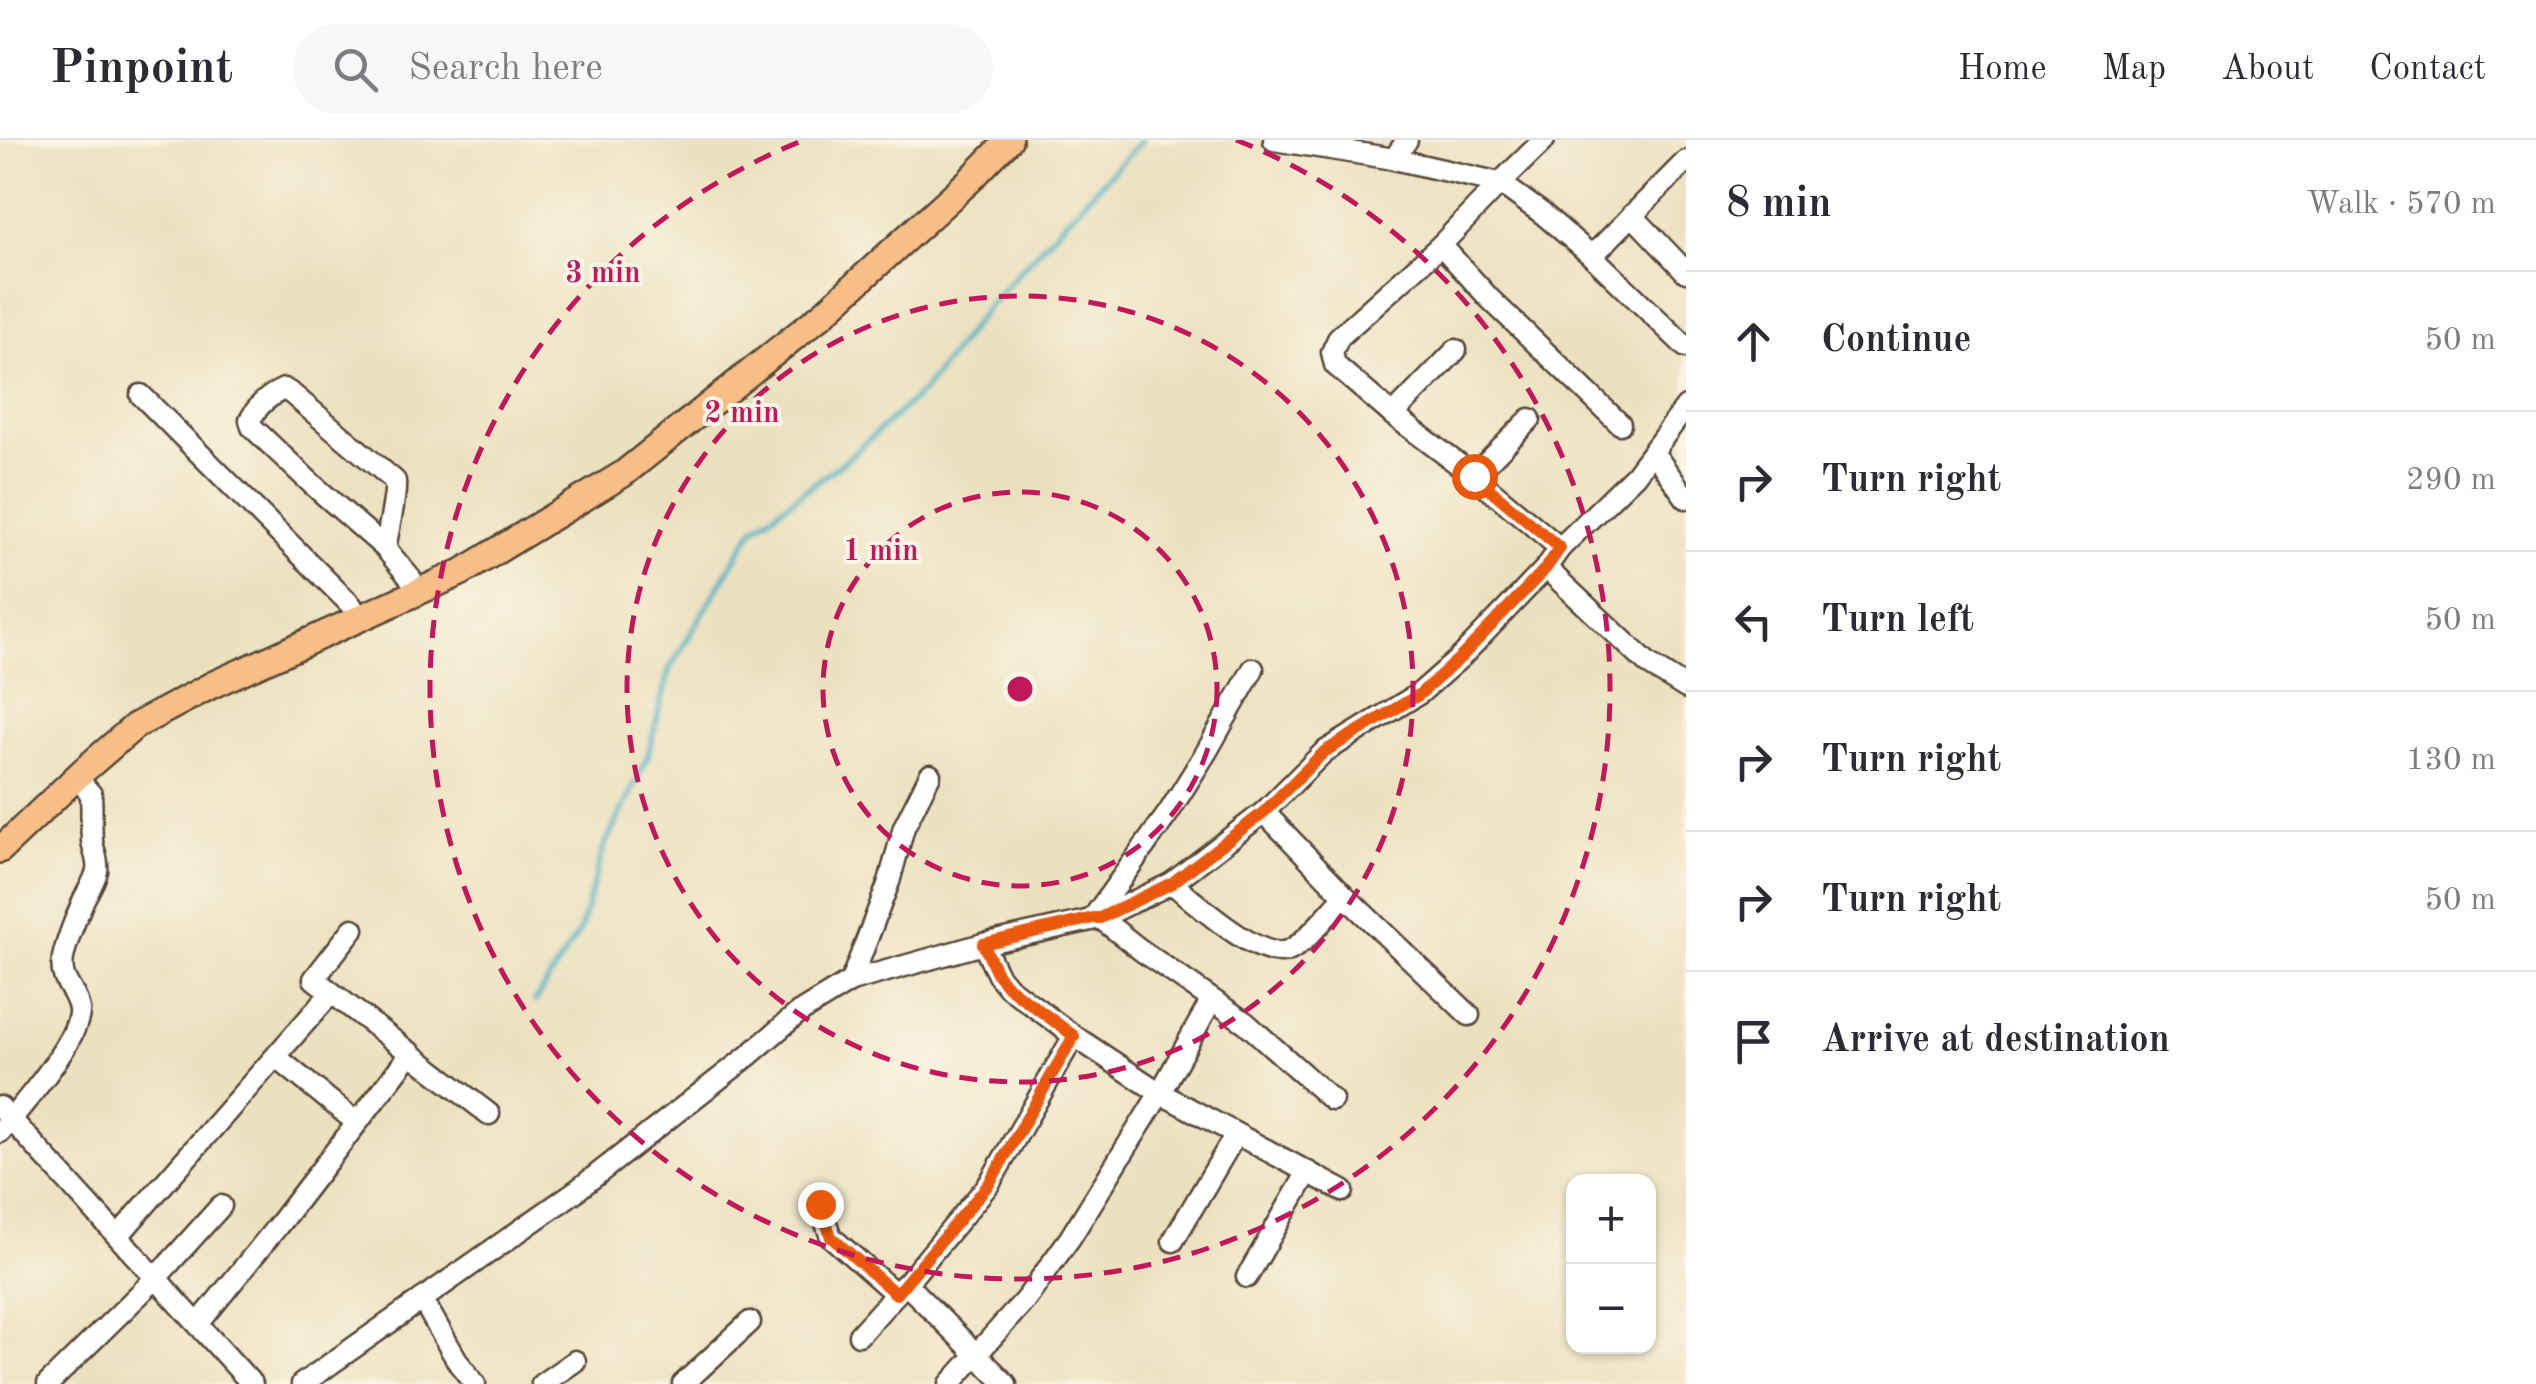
<!DOCTYPE html>
<html lang="en">
<head>
<meta charset="utf-8">
<style>
  :root { --surface:#fff; --page:#f7f7f7; --text:#2b2b33; --muted:#7c7c81; --line:#e1e1e2 }
  body { margin:0; font-family:"Old Standard TT",serif; background:var(--page); color:var(--text) }
  .controls { position:absolute; right:30px; bottom:30px; display:grid; overflow:hidden; border-radius:20px; box-shadow:0 2px 8px #0004 }
  .controls button { width:90px; height:90px; display:grid; place-items:center; padding:0; border:0; border-bottom:2px solid var(--line); background:var(--surface); color:var(--text); font:50px sans-serif }
  .stop { position:absolute; width:30px; height:30px; margin:-22px; border:8px solid #ea580c; border-radius:50%; background:#fff }
  .stop.end { background:#ea580c; border-color:#fff; box-shadow:0 2px 10px #0008 }
  .list { margin:0; padding:0; list-style:none }
  h2 { display:flex; justify-content:space-between; align-items:center; height:130px; margin:0; padding:0 40px; font-size:42px }
  h2 small { font-size:32px; font-weight:400; color:var(--muted) }
  .list li { display:grid; grid-template-columns:65px 1fr auto; gap:30px; align-items:center; box-sizing:border-box; height:140px; padding:0 40px; border-top:2px solid var(--line) }
  .list b { display:block; font-size:38px; white-space:nowrap }
  .list em { font-size:32px; font-style:normal; color:var(--muted) }
  .icon { flex:none; width:55px; height:55px; fill:none; stroke:currentColor; stroke-width:2; stroke-linecap:round; stroke-linejoin:round }
  .map { position:relative; flex:none; width:1686px; height:1244px; overflow:hidden }
  header { display:flex; align-items:center; gap:60px; box-sizing:border-box; height:140px; padding:0 50px; background:var(--surface); border-bottom:2px solid var(--line) }
  header strong { font-size:48px }
  nav { display:flex; gap:55px; margin-inline-start:auto; font-size:35px }
  .search { width:700px; height:90px; background:var(--page); display:flex; align-items:center; gap:25px; box-sizing:border-box; padding:0 35px; border-radius:55px; color:var(--muted); font-size:38px }
  main { display:flex }
  aside { flex:1; background:var(--surface) }
  .map>svg:first-child { display:block }
  .lines { fill:none; stroke-linecap:round; stroke-linejoin:round }
  .stream { stroke:#46b0c4; stroke-width:5 }
  .minor-casing { stroke:#554536; stroke-width:25 }
  .major-casing { stroke:#554536; stroke-width:30 }
  .minor { stroke:#fff; stroke-width:20 }
  .major { stroke:#f7be87; stroke-width:25 }
  .route { stroke:#ea580c; stroke-width:12 }
  .ring { fill:none; stroke:#c2185b; stroke-width:5; stroke-dasharray:18 12 }
  .centre { fill:#c2185b; stroke:#fcf5e5; stroke-width:5 }
  .ring-label { font-size:30px; text-anchor:middle; font-weight:bold; fill:#c2185b; stroke:#fcf5e5; stroke-width:8; stroke-linejoin:round; paint-order:stroke }
</style>
</head>
<body>
<header>
<strong>Pinpoint</strong>
<div class="search"><svg class="icon" aria-label="search" viewBox="0 0 24 24"><circle cx="10" cy="10" r="6"/><path d="M15 15l6 6"/></svg>Search here</div>
<nav><a>Home</a><a>Map</a><a>About</a><a>Contact</a></nav>
</header>
<main>
<div class="map">
<svg width="1686" height="1244" viewBox="0 0 1686 1244">
  <rect width="100%" height="100%" fill="#fcf5e5"/>
  <filter id="ink" filterUnits="userSpaceOnUse"><feTurbulence type="fractalNoise" baseFrequency=".01" numOctaves="2"/><feDisplacementMap in="SourceGraphic" scale="20" xChannelSelector="R" yChannelSelector="G"/><feConvolveMatrix kernelMatrix="1 2 1 2 8 2 1 2 1" color-interpolation-filters="sRGB"/></filter>
  <filter id="wash" filterUnits="userSpaceOnUse"><feTurbulence type="fractalNoise" baseFrequency=".0048" numOctaves="4" result="noise"/><feDisplacementMap in="SourceGraphic" scale="40" xChannelSelector="R" yChannelSelector="G"/><feGaussianBlur stdDeviation="2.25" result="paint"/><feColorMatrix in="noise" values="0 0 0 0 0 0 0 0 0 0 0 0 0 0 0 0 0 1.4 0 .05"/><feComposite in="paint" operator="in"/></filter>
  <g filter="url(#wash)">
    <rect width="100%" height="100%" fill="#ebe1bf"/>
    <g class="lines">
      <path class="stream" d="M535,861L580,790L604,707L647,619L669,530L753,389L848,318L923,251L986,168L1055,92L1142,0"/>
    </g>
  </g>
  <g filter="url(#ink)">
    <g class="lines">
      <g class="minor-casing">
        <g id="minor">
          <path d="M1544,0L1500,43L1543,74L1592,116L1686,207"/>
          <path d="M1394,19L1407,0"/>
          <path d="M1632,75L1686,132"/>
          <path d="M1441,105L1490,159L1620,284"/>
          <path d="M1592,116L1686,21"/>
          <path d="M141,255L352,466"/>
          <path d="M1393,275L1456,210"/>
          <path d="M1653,312L1686,358"/>
          <path d="M1474,336L1530,279"/>
          <path d="M385,408C388,393 397,353 395,341L292,254L284,249C270,255 257,266 250,280L252,287L312,344L385,408L411,439"/>
          <path d="M1560,408L1635,335L1686,267"/>
          <path d="M1546,428L1648,524L1686,548"/>
          <path d="M1264,672L1345,756L1469,875"/>
          <path d="M1172,743C1193,761 1262,824 1290,810C1308,801 1330,771 1345,756"/>
          <path d="M1093,778L1169,672L1207,611L1253,529"/>
          <path d="M1100,778L1142,811L1246,883L1332,960"/>
          <path d="M353,789L314,839L489,974"/>
          <path d="M983,804L998,835L1008,847L1074,896L1160,953L1343,1051"/>
          <path d="M851,841L889,742L904,687L930,635"/>
          <path d="M276,917L356,982"/>
          <path d="M0,967L252,1244"/>
          <path d="M0,992C19,970 82,897 79,869C76,849 59,843 63,818C67,798 76,778 84,759C88,751 95,740 97,731C99,721 93,710 92,701C91,685 92,669 91,654L76,637"/>
          <path d="M819,1064L831,1097L896,1154"/>
          <path d="M118,1096L331,853"/>
          <path d="M1173,1101L1236,994"/>
          <path d="M1247,1137L1308,1032"/>
          <path d="M422,1159L458,1222L475,1244"/>
          <path d="M199,1183L276,1088L411,913"/>
          <path d="M859,1195L904,1145"/>
          <path d="M48,1244L156,1138L221,1066"/>
          <path d="M302,1244L576,1051L748,916L797,874L851,841L983,804L1100,778L1172,743L1264,672L1324,612L1420,553L1462,516L1546,428L1560,408L1474,336L1393,275L1335,225L1332,212L1339,197L1441,105L1500,43L1394,19L1274,0"/>
          <path d="M542,1244L575,1221"/>
          <path d="M683,1244L750,1182"/>
          <path d="M950,1244L1026,1159L1070,1098L1160,953L1211,861"/>
          <path d="M1006,1244L906,1144L989,1044L1074,896"/>
        </g>
      </g>
      <g class="major-casing">
        <path id="major" d="M0,710L83,631L135,586L212,545L462,432L623,334L823,174L969,41L1009,0"/>
      </g>
      <use href="#minor" class="minor"/>
      <use href="#major" class="major"/>
    </g>
  </g>
  <g class="lines" filter="url(#ink)">
    <path class="route" d="M820,1064L831,1097L896,1154L989,1044L1074,896L1008,847L998,835L983,804L1093,778H1100L1172,743L1264,672L1324,612L1420,554L1462,516L1546,428L1560,408L1474,336"/>
  </g>
  <g class="ring">
    <circle cx="1020" cy="549" r="197"/>
    <circle cx="1020" cy="549" r="393"/>
    <path d="M1236 0A590 590 0 1 1 804 0"/>
  </g>
  <circle cx="1020" cy="549" r="15" class="centre"/>
  <g class="ring-label">
    <text x="603" y="142">3 min</text>
    <text x="742" y="282">2 min</text>
    <text x="881" y="420">1 min</text>
  </g>
</svg>
<div class="controls">
<button>+</button>
<button>−</button>
</div>
<div class="stop" style="left:1474px;top:336px"></div>
<div class="stop end" style="left:820px;top:1064px"></div>
</div>
<aside>
<h2>8 min<small>Walk · 570 m</small></h2>
<ul class="list">
<li><svg class="icon" aria-label="ahead" viewBox="0 0 24 24"><path d="M12 20V5M6 11l6-6 6 6"/></svg><div><b>Continue</b></div><em>50 m</em></li>
<li><svg class="icon" aria-label="right" viewBox="0 0 24 24"><path d="M7 20v-9h11M14 6l5 5-5 5"/></svg><div><b>Turn right</b></div><em>290 m</em></li>
<li><svg class="icon" aria-label="left" viewBox="0 0 24 24"><path d="M17 20v-9H6M10 6l-5 5 5 5"/></svg><div><b>Turn left</b></div><em>50 m</em></li>
<li><svg class="icon" aria-label="right" viewBox="0 0 24 24"><path d="M7 20v-9h11M14 6l5 5-5 5"/></svg><div><b>Turn right</b></div><em>130 m</em></li>
<li><svg class="icon" aria-label="right" viewBox="0 0 24 24"><path d="M7 20v-9h11M14 6l5 5-5 5"/></svg><div><b>Turn right</b></div><em>50 m</em></li>
<li><svg class="icon" aria-label="arrive" viewBox="0 0 24 24"><path d="M6 21V4h12l-3 4 3 4H6"/></svg><div><b>Arrive at destination</b></div></li>
</ul>
</aside>
</main>
</body>
</html>
